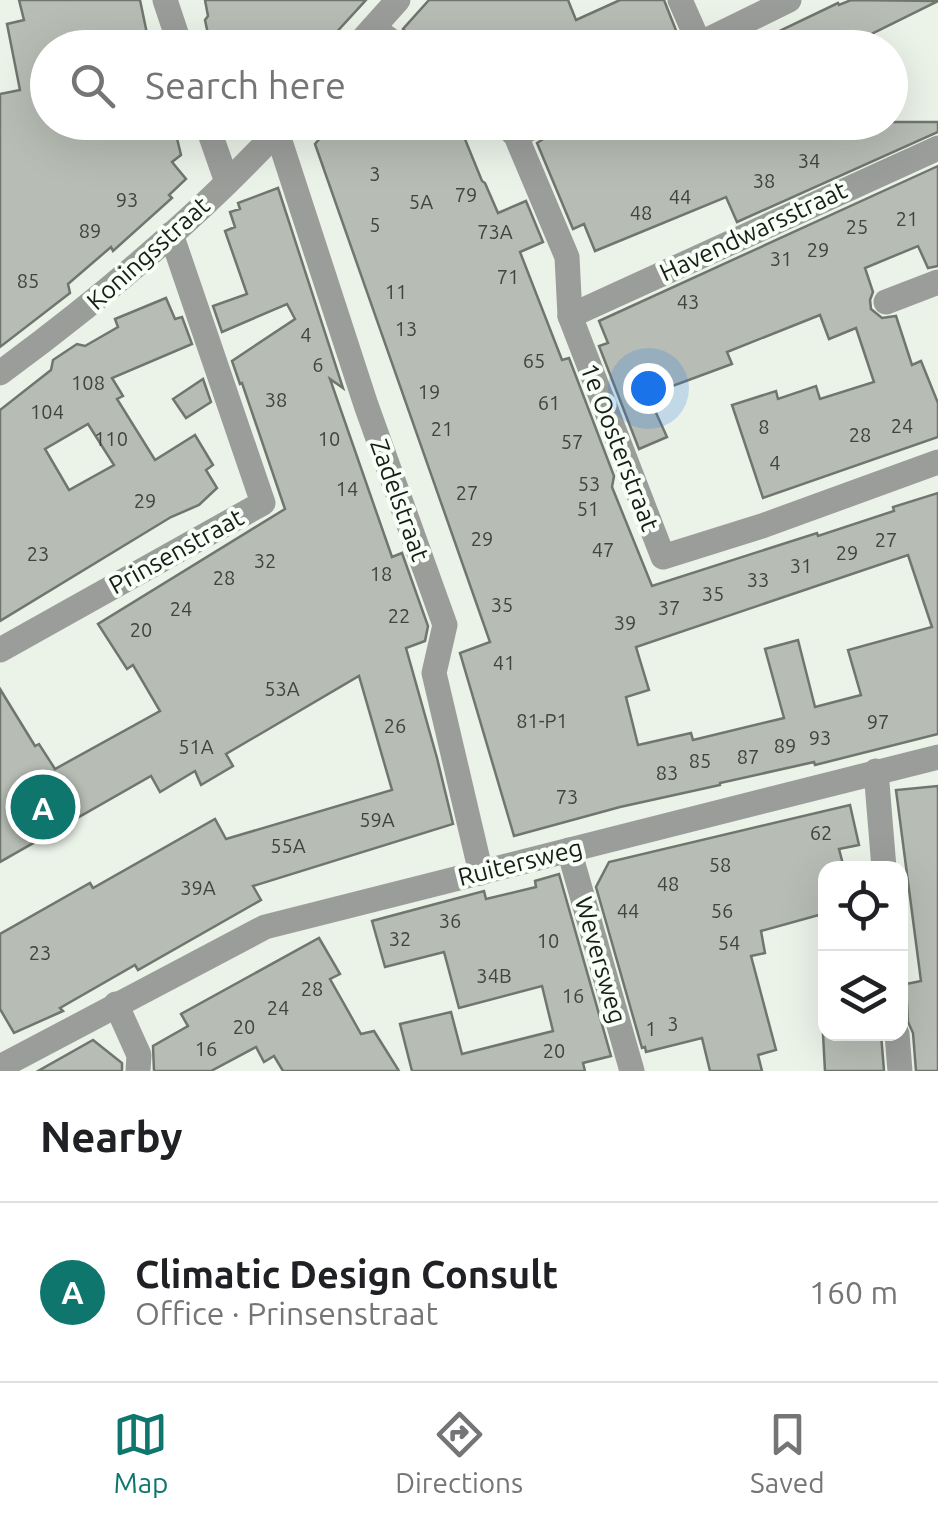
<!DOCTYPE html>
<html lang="en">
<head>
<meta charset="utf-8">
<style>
  :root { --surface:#fff; --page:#f6f6f6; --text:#202124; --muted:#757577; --line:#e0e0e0; --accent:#0f766e }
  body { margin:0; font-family:Ubuntu,sans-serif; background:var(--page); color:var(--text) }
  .controls { position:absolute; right:30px; bottom:30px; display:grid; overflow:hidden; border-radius:20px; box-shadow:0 10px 40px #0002 }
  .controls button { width:90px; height:90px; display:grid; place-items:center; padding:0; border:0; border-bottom:2px solid var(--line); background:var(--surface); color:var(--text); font:50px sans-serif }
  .you { position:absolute; left:648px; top:388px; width:35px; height:35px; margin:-25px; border:8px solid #fff; border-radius:50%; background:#1a73e8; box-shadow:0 0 0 15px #1a73e833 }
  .badge { display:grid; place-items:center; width:65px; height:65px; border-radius:50%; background:var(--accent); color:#fff; font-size:32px; font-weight:700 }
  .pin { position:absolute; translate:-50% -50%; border:5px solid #fff; box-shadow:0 2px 10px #0006 }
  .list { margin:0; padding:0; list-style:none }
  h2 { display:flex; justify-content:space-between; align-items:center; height:130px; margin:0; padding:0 40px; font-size:42px }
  h2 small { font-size:32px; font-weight:400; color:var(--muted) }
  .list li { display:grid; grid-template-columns:65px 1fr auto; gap:30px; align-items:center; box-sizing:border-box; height:180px; padding:0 40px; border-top:2px solid var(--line) }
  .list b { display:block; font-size:38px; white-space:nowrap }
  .list p { margin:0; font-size:32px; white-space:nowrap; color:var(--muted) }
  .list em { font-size:32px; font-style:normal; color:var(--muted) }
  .icon { flex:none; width:55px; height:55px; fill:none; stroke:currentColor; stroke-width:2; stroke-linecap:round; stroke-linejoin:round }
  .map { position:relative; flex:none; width:938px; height:1071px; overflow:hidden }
  .search { position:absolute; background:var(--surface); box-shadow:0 10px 40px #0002; left:30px; right:30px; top:30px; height:110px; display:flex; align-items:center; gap:25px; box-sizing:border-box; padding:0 35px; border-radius:55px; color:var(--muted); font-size:38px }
  .sheet { height:310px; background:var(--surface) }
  nav { display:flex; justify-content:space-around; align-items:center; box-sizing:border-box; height:140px; border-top:2px solid var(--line); background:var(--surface); font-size:28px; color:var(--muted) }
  nav a { display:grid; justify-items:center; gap:5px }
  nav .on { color:var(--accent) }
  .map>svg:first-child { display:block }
  .building { fill:#b7bdb4; stroke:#70766e; stroke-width:2.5; fill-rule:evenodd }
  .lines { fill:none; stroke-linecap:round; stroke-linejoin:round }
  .street { stroke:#9b9d9a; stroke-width:25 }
  .labels { text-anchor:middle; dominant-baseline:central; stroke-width:8; stroke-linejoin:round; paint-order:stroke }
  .number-label { font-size:20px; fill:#414440 }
  .street-label { font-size:25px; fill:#1a1c19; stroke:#f8fff6 }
</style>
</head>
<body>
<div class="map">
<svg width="938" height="1071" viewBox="0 0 938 1071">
  <rect width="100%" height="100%" fill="#ebf2e8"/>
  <g class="building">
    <path d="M19,0H140L150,48H48V122H173L181,155L172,162L186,179L169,195L172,198L113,251L111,247L68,284L70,293L0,347V94L20,90L7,24L24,20Z"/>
    <path d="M205,0H366L322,48H211L205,20L208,16Z"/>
    <path d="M429,0H568L576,20L620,0H664L679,38L675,48H440L428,37L414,39L403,29Z"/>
    <path d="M851,0L938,1L843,48H744L838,3L839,5Z"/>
    <path d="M306,122H458L482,181L485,183L498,213L526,201L543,242L520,252L562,360L569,358L614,476L612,487L652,586L817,533L818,536L894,511L893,507L938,493V734L815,765L814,762L720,783V785L620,807L514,836L460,653L490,642L315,144L321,137ZM908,555L932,627L848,650L861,695L815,707L798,640L765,649L784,718L693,740L691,733L638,745L626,697L649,690L636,647Z"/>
    <path d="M577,122H938V132L737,222L726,197L595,251L584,224L573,229L537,143L554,132Z"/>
    <path d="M938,166V266L928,268L918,246L865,268L873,292L870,300L871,309L882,318L896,316L912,365L921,361L938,403V437L763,498L732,405L776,391L778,399L816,386L820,399L874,382L856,328L829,339L820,315L727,352L732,364L648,395L667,437L639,449L599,346L608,343L599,321Z"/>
    <path d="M278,188L343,388L330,379L392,557L402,553L428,626L425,641L406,648L437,758L453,824L253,886L261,900L138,970L135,965L60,1008L63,1011L14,1033L0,1009V934L90,883L93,888L215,819L226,839L392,790L359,676L226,754L233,766L201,785L195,771L160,792L151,776L0,862V689L35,746L39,744L55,769L160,711L133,665L127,669L98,624L285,509L242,383L240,384L232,361L295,319L287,304L222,332L213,306L247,294L225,231L235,227L230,212L240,209L238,203Z"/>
    <path d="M166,298L175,319L182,317L192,344L112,378L123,396L117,399L155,460L195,435L213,465L206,470L217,488L199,505L171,517L0,621V410L51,370L53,360L77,344L85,346L118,327L115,319ZM88,424L114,465L69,490L45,449Z"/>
    <path d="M203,379L211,402L186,418L173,399Z"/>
    <path d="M938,786V1071H916L913,1033L908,1022L906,984L921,981L896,790Z"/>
    <path d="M850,805L859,845L839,849L844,868H826V913L761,931L765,953L751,956L776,1050L758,1055L762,1071H710L702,1038L646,1052L645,1047L642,1048L596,887L609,862Z"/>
    <path d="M559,874L611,1056L583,1063L585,1071H412L400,1024L451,1012L462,1054L553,1031L542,986L459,1008L444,952L385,967L372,921L484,891L486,899L536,887L535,881Z"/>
    <path d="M319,938L340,974L330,979L361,1034L374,1031L399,1071H283L274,1056L264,1062L256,1047L211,1071H154L153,1046L188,1026L181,1014Z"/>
    <path d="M823,1034H881L884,1071H825Z"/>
    <path d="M93,1040L122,1063V1071H38Z"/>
  </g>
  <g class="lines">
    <g class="street">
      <path d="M165,0L181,48"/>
      <path d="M680,0L699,43"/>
      <path d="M373,28L401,48"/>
      <path d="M355,48L398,0"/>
      <path d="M691,48L789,0"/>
      <path d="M206,122L227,182"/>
      <path d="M502,122L516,136L567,257L570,316L663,557L762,526L938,462"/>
      <path d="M277,132L366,405L445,625L434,673L481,873"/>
      <path d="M516,136L542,122"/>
      <path d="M886,302L938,282"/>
      <path d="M570,316L938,148"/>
      <path d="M0,373C102,298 200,216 286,122"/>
      <path d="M0,650L263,503L171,234"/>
      <path d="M876,771L884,868"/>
      <path d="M569,850L632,1071"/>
      <path d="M116,1004L139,1055L138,1071"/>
      <path d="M897,1034L900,1071"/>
      <path d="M0,1067L265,927L938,757"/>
    </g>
  </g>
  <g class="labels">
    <g class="number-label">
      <text x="809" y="160">34</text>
      <text x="375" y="173">3</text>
      <text x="764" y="180">38</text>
      <text x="466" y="194">79</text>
      <text x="680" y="196">44</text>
      <text x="127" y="199">93</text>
      <text x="421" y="201">5A</text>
      <text x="641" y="212">48</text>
      <text x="907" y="218">21</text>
      <text x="375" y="224">5</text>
      <text x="857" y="226">25</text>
      <text x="90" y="230">89</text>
      <text x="495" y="231">73A</text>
      <text x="818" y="249">29</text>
      <text x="781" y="258">31</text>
      <text x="508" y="276">71</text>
      <text x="28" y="280">85</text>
      <text x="396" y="291">11</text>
      <text x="688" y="301">43</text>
      <text x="406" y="328">13</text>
      <text x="306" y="334">4</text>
      <text x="534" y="360">65</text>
      <text x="318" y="364">6</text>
      <text x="88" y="382">108</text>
      <text x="429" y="391">19</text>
      <text x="276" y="399">38</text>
      <text x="549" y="402">61</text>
      <text x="47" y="411">104</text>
      <text x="902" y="425">24</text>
      <text x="764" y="426">8</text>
      <text x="442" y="428">21</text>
      <text x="860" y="434">28</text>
      <text x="111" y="438">110</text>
      <text x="329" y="438">10</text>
      <text x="572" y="441">57</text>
      <text x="775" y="462">4</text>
      <text x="589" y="483">53</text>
      <text x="347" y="488">14</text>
      <text x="467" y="492">27</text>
      <text x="145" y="500">29</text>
      <text x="588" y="508">51</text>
      <text x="482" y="538">29</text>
      <text x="886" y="539">27</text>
      <text x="603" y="549">47</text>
      <text x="847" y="552">29</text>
      <text x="38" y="553">23</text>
      <text x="265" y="560">32</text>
      <text x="801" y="565">31</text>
      <text x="381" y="573">18</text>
      <text x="224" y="577">28</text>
      <text x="758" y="579">33</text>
      <text x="713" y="593">35</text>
      <text x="502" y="604">35</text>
      <text x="669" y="607">37</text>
      <text x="181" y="608">24</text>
      <text x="399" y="615">22</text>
      <text x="625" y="622">39</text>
      <text x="141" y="629">20</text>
      <text x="504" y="662">41</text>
      <text x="282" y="688">53A</text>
      <text x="542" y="720">81-P1</text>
      <text x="878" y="721">97</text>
      <text x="395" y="725">26</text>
      <text x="820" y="737">93</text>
      <text x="785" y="745">89</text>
      <text x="196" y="746">51A</text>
      <text x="748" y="756">87</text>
      <text x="700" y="760">85</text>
      <text x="667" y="772">83</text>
      <text x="567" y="796">73</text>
      <text x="377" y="819">59A</text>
      <text x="821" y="832">62</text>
      <text x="288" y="845">55A</text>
      <text x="720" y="864">58</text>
      <text x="668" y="883">48</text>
      <text x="198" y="887">39A</text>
      <text x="628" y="910">44</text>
      <text x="722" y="910">56</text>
      <text x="450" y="920">36</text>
      <text x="400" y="938">32</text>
      <text x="548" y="940">10</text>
      <text x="729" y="942">54</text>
      <text x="40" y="952">23</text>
      <text x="494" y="975">34B</text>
      <text x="312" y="988">28</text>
      <text x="573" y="995">16</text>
      <text x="278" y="1007">24</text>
      <text x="673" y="1023">3</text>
      <text x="244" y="1026">20</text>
      <text x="651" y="1028">1</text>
      <text x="206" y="1048">16</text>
      <text x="554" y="1050">20</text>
    </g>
    <g class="street-label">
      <text transform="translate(753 231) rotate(-25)">Havendwarsstraat</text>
      <text transform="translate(148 253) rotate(-42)">Koningsstraat</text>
      <text transform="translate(620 447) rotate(69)">1e Oosterstraat</text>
      <text transform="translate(400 500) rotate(70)">Zadelstraat</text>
      <text transform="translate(176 551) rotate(-29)">Prinsenstraat</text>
      <text transform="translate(520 862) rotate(-14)">Ruitersweg</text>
      <text transform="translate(601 960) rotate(74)">Weversweg</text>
    </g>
  </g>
</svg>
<div class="controls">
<button><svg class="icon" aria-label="locate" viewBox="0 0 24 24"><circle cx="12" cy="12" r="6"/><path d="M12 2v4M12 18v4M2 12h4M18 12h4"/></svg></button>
<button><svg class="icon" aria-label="layers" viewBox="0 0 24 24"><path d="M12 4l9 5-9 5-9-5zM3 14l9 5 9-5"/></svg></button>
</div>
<div class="you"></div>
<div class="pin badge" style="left:43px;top:807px">A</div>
<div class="search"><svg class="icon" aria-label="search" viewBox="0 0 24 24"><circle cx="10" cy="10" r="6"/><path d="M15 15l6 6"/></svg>Search here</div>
</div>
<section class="sheet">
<h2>Nearby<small></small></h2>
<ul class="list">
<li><span class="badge">A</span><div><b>Climatic Design Consult</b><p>Office · Prinsenstraat</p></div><em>160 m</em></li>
</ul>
</section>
<nav>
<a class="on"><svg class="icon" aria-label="map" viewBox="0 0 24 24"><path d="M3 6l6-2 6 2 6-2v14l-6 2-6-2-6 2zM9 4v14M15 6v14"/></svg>Map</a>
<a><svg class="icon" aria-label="directions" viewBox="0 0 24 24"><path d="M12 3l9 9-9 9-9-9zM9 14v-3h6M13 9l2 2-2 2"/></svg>Directions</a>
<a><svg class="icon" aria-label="saved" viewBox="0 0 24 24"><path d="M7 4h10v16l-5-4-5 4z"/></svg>Saved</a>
</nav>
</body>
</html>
